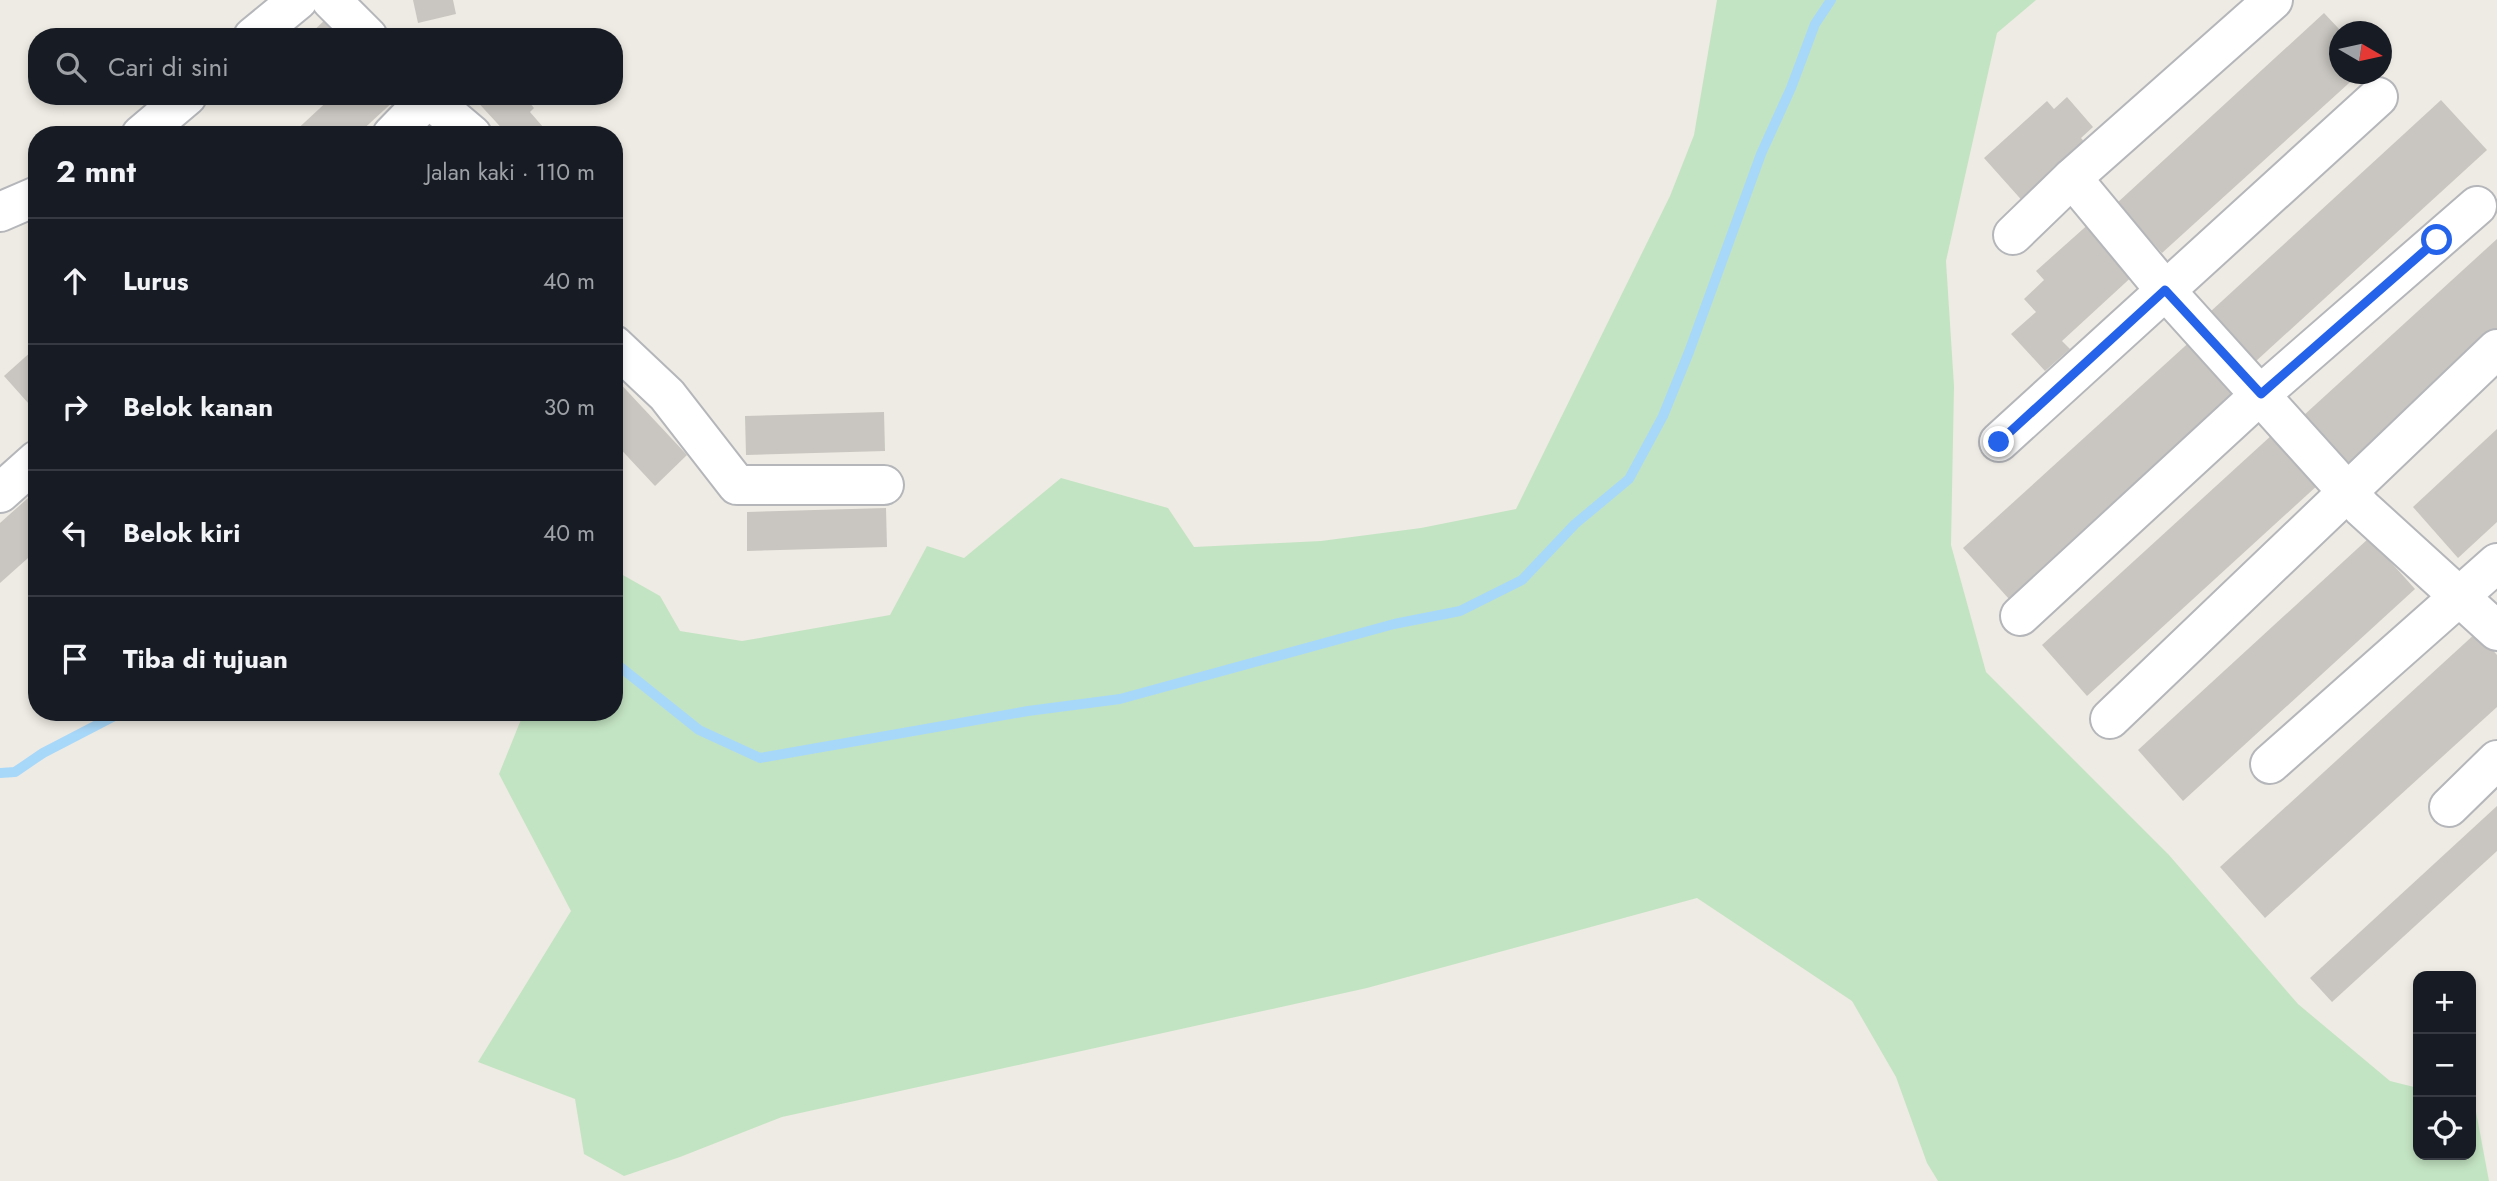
<!DOCTYPE html>
<html lang="id">
<head>
<meta charset="utf-8">
<style>
  :root { --surface:#171b24; --page:#242831; --text:#f1f3f6; --muted:#9ea1a6; --line:#363941 }
  body { margin:0; font-family:Jost,sans-serif; background:var(--page); color:var(--text) }
  .controls { position:absolute; right:21px; bottom:21px; display:grid; overflow:hidden; border-radius:14px; box-shadow:0 4px 10px #0003 }
  .controls button { width:63px; height:63px; display:grid; place-items:center; padding:0; border:0; border-bottom:2px solid var(--line); background:var(--surface); color:var(--text); font:35px sans-serif }
  .compass { position:absolute; left:2329px; top:21px; width:63px; height:63px; border-radius:50%; background:var(--surface); box-shadow:0 4px 10px #0003; rotate:99deg }
  .stop { position:absolute; width:21px; height:21px; margin:-16px; border:5px solid #2563eb; border-radius:50%; background:#fff }
  .stop.end { background:#2563eb; border-color:#fff; box-shadow:0 2px 7px #0008 }
  .list { margin:0; padding:0; list-style:none }
  h2 { display:flex; justify-content:space-between; align-items:center; height:91px; margin:0; padding:0 28px; font-size:30px }
  h2 small { font-size:23px; font-weight:400; color:var(--muted) }
  .list li { display:grid; grid-template-columns:46px 1fr auto; gap:21px; align-items:center; box-sizing:border-box; height:126px; padding:0 28px; border-top:2px solid var(--line) }
  .list b { display:block; font-size:26px; white-space:nowrap }
  .list em { font-size:23px; font-style:normal; color:var(--muted) }
  .icon { flex:none; width:38px; height:38px; fill:none; stroke:currentColor; stroke-width:2; stroke-linecap:round; stroke-linejoin:round }
  .map { position:relative; flex:none; width:2497px; height:1181px; overflow:hidden }
  .search { position:absolute; background:var(--surface); box-shadow:0 4px 10px #0003; left:28px; top:28px; width:595px; height:77px; display:flex; align-items:center; gap:18px; box-sizing:border-box; padding:0 24px; border-radius:28px; color:var(--muted); font-size:26px }
  .panel { position:absolute; background:var(--surface); box-shadow:0 4px 10px #0003; left:28px; top:126px; width:595px; height:595px; border-radius:28px }
  .map>svg:first-child { display:block }
  .green { fill:#c3e4c2 }
  .lines { fill:none; stroke-linecap:round; stroke-linejoin:round }
  .stream { stroke:#a8d8f9; stroke-width:10 }
  .building { fill:#c9c6c1 }
  .minor-casing { stroke:#b4b6ba; stroke-width:42 }
  .minor { stroke:#fff; stroke-width:38 }
  .route { stroke:#2563eb; stroke-width:9 }
</style>
</head>
<body>
<div class="map">
<svg width="2497" height="1181" viewBox="0 0 2497 1181">
  <rect width="100%" height="100%" fill="#eeebe4"/>
  <path class="green" d="M1717,0H2036L1997,33L1946,261L1954,386L1951,545L1986,672L2169,855L2298,1004L2390,1081L2418,1088V1155H2471V1100L2474,1101L2489,1181H1938L1927,1163L1896,1077L1852,1001L1697,898L1367,988L782,1117L680,1157L624,1176L584,1154L575,1099L478,1062L571,911L499,774L524,712H614V570L660,596L680,631L742,641L890,615L927,546L964,558L1061,478L1168,508L1194,547L1321,541L1421,528L1516,509L1670,196L1694,135Z"/>
  <g class="lines">
    <g class="stream">
      <path d="M614,662L699,730L760,758L1028,711L1120,699L1394,624L1460,611L1522,580L1575,524L1629,479L1663,416L1689,352L1761,154L1791,88L1815,24L1831,0"/>
      <path d="M0,773L15,772L43,753L122,712"/>
    </g>
  </g>
  <g class="building">
    <path d="M413,0H453L456,14L418,23Z"/>
    <path d="M2324,13L2340,30V74H2359L2162,253L2117,203Z"/>
    <path d="M328,17L345,37H307Z"/>
    <path d="M333,96H393L396,99L357,135H291Z"/>
    <path d="M472,96H524L534,108L530,112L550,135H508Z"/>
    <path d="M2067,97L2093,127L2081,138L2089,147L2026,205L1984,158L2047,101L2054,109Z"/>
    <path d="M2441,100L2487,150L2255,362L2210,312Z"/>
    <path d="M2092,221L2137,272L2062,341L2070,349L2045,371L2011,334L2036,312L2024,299L2044,280L2036,271Z"/>
    <path d="M2497,239V331L2349,467L2303,416Z"/>
    <path d="M2195,337L2240,387L2009,599L1963,548Z"/>
    <path d="M33,350L37,354V413L4,376Z"/>
    <path d="M614,377L687,455L655,486L614,442Z"/>
    <path d="M884,412L885,451L746,455L745,416Z"/>
    <path d="M2497,429V522L2458,558L2413,507Z"/>
    <path d="M2273,434L2319,484L2087,696L2042,645Z"/>
    <path d="M37,490V550L0,583V523Z"/>
    <path d="M886,508L887,547L747,551V512Z"/>
    <path d="M2369,538L2415,589L2183,801L2138,750Z"/>
    <path d="M2477,632L2497,655V707L2265,918L2220,867Z"/>
    <path d="M2497,806V851L2332,1002L2310,978Z"/>
  </g>
  <g class="lines">
    <g class="minor-casing">
      <g id="minor">
        <path d="M331,0L368,37"/>
        <path d="M253,37L298,0"/>
        <path d="M426,96L472,135"/>
        <path d="M141,135L187,96"/>
        <path d="M392,135L428,98"/>
        <path d="M2072,178L2165,290L2362,508L2497,631"/>
        <path d="M0,212L37,196"/>
        <path d="M2013,235L2072,178L2273,0"/>
        <path d="M614,345L667,395L737,485H884"/>
        <path d="M1999,442L2378,97"/>
        <path d="M0,493L37,460"/>
        <path d="M2020,616L2261,394L2477,206"/>
        <path d="M2110,719L2497,349"/>
        <path d="M2270,764L2497,563"/>
        <path d="M2449,807L2497,760"/>
      </g>
    </g>
    <use href="#minor" class="minor"/>
  </g>
  <g class="lines">
    <path class="route" d="M1999,442L2165,290L2261,394L2437,240"/>
  </g>
</svg>
<div class="controls">
<button>+</button>
<button>−</button>
<button><svg class="icon" aria-label="locate" viewBox="0 0 24 24"><circle cx="12" cy="12" r="6"/><path d="M12 2v4M12 18v4M2 12h4M18 12h4"/></svg></button>
</div>
<svg class="compass" viewBox="-18 -18 36 36"><path d="M0-13l5 13h-10z" fill="#e53935"/><path d="M0 13l5-13h-10z" fill="#9ea1a6"/></svg>
<div class="stop" style="left:2437px;top:240px"></div>
<div class="stop end" style="left:1999px;top:442px"></div>
<div class="search"><svg class="icon" aria-label="search" viewBox="0 0 24 24"><circle cx="10" cy="10" r="6"/><path d="M15 15l6 6"/></svg>Cari di sini</div>
<section class="panel">
<h2>2 mnt<small>Jalan kaki · 110 m</small></h2>
<ul class="list">
<li><svg class="icon" aria-label="ahead" viewBox="0 0 24 24"><path d="M12 20V5M6 11l6-6 6 6"/></svg><div><b>Lurus</b></div><em>40 m</em></li>
<li><svg class="icon" aria-label="right" viewBox="0 0 24 24"><path d="M7 20v-9h11M14 6l5 5-5 5"/></svg><div><b>Belok kanan</b></div><em>30 m</em></li>
<li><svg class="icon" aria-label="left" viewBox="0 0 24 24"><path d="M17 20v-9H6M10 6l-5 5 5 5"/></svg><div><b>Belok kiri</b></div><em>40 m</em></li>
<li><svg class="icon" aria-label="arrive" viewBox="0 0 24 24"><path d="M6 21V4h12l-3 4 3 4H6"/></svg><div><b>Tiba di tujuan</b></div></li>
</ul>
</section>
</div>
</body>
</html>
